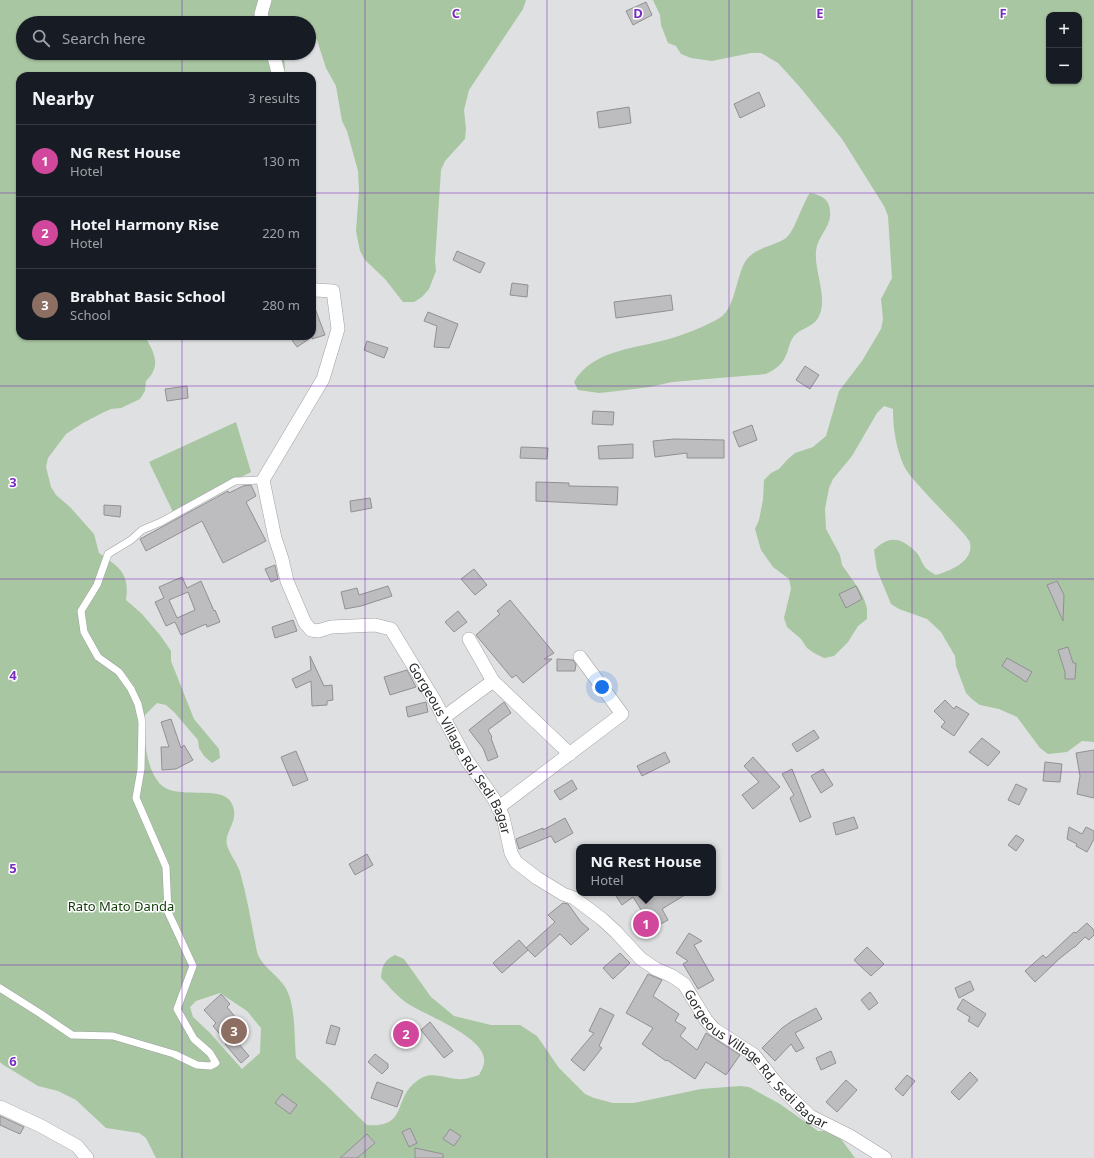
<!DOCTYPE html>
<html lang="en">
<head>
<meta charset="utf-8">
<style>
  :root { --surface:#171b24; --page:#242831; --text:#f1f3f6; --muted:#9ea1a6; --line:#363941; --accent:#b45309 }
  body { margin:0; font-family:"Noto Sans",sans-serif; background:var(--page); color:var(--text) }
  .controls { position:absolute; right:12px; top:12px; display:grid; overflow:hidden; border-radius:8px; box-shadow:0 1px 3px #0004 }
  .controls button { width:36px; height:36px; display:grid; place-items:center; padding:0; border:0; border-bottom:1px solid var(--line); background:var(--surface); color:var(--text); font:20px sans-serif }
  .you { position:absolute; left:602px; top:687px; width:14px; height:14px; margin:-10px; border:3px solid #fff; border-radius:50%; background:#1a73e8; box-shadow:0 0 0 6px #1a73e833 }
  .badge { display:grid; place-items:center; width:26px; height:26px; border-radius:50%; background:var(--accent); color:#fff; font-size:13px; font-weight:700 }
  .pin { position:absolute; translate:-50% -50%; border:2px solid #fff; box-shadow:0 1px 4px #0006 }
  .popup { position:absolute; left:576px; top:844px; width:140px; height:52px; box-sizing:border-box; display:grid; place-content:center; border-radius:8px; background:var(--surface); filter:drop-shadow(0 1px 3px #0005); font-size:13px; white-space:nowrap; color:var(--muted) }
  .popup b { font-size:15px; color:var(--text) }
  .popup::after { content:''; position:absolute; left:50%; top:100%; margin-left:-8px; border:8px solid transparent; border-top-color:var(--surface) }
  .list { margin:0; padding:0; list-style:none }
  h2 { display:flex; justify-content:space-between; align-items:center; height:52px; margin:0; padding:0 16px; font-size:17px }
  h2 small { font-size:13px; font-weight:400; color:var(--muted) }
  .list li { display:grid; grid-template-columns:26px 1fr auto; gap:12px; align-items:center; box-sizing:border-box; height:72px; padding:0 16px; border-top:1px solid var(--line) }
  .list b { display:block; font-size:15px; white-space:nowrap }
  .list p { margin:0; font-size:13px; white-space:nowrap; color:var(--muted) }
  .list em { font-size:13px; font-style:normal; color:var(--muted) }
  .icon { flex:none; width:22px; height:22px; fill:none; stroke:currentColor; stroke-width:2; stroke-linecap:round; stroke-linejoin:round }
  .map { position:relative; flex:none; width:1094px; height:1158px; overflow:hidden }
  .search { position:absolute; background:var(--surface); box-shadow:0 1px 3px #0004; left:16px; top:16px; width:300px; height:44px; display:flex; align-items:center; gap:10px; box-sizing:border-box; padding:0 14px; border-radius:22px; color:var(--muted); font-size:15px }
  .panel { position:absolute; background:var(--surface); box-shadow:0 1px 3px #0004; left:16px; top:72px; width:300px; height:268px; border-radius:12px }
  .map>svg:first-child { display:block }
  .green { fill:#a7c6a1; fill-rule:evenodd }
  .building { fill:#bdbdbf; stroke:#919093; fill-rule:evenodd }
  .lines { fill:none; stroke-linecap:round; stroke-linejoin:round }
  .service-casing { stroke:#a2a2a5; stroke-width:8 }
  .minor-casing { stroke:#a2a2a5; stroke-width:14 }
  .service { stroke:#fff; stroke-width:7 }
  .minor { stroke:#fff; stroke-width:13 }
  .grid { fill:none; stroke:#7b2cbf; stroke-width:1; stroke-opacity:0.55 }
  .labels { text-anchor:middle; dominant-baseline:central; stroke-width:3; stroke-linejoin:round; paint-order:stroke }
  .street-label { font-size:13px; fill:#28292a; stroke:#fff }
  .park-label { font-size:13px; fill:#0e3a06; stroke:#fff }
  .grid-label { font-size:13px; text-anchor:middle; font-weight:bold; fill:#7b2cbf; stroke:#fff; stroke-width:3; stroke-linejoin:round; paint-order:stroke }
</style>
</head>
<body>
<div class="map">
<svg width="1094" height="1158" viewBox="0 0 1094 1158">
  <rect width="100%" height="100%" fill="#dfe0e2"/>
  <g class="green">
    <path d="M0,0H526L523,9L469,90L464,110L466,129L465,139L445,161L441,170L435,261L436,271L429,289L422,297L414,302H403L385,279L365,260L360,251L356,231L359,191L358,171L347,131L342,121L336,86L326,68L317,40L312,32L309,31V23H23V53H284L285,70L284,76H20V336H145C154,353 162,365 146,381L145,391L140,399L121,408L111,409L102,413L83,423L66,434L48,458L46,467L51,487L56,495L70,507L94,534L99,553C119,567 130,573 126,600L142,614L160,635L171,651V661L194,719L219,749L220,758L212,763L204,756L199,748L198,740L174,712L166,705L157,703L143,717C145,739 145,767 160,784C176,801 220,784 231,802C242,822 221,832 228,848C231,856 237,863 240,872C246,893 250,915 254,937C256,943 256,952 259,957C264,967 279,977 285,987C296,1004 294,1038 296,1058L327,1086L367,1125C409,1128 392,1099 417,1081C430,1070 443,1078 458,1079C465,1080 472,1077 479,1075C482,1069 485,1065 484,1058C481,1036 428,1016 410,1005C398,998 390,987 381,978C382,966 384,960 395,955L404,959L431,997L454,1016L491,1025H520L537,1036L559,1068L585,1094L594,1098L613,1103H634L701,1089L740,1086L749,1087L780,1104L818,1131H829L838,1135L855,1158H156L146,1138L139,1133L106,1128L76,1100L58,1091L38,1086L2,1064L0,1062ZM220,993L247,1011L261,1028L260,1053L242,1069L210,1033L193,1017L190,1007L196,1001Z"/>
    <path d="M653,0H1094V742L1082,741L1067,752L1048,754L1040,748L1017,717L999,709L980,705L973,700L966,693L956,666L955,656L941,632L927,619L899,609L891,604L877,570L874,550C889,535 901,537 916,552C921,557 922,566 928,570C930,572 933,573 936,575C949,571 974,562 970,543C970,541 967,538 965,535C951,519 935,504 921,488C915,481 908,474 904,466C896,448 893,429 893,409L884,406L877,413L852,456L833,479L829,488L825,509L826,529L840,555L842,565L859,589L864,599L867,608V619L858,626L848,642L834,656L824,658L814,653L807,648L801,639L787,627L784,618L791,589L789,579L773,567L761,550L755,529L759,520L763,500L764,480L771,473L779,469L788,459L795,453L813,447L826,436L839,391L862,361L881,329L883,319L881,299L892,278L888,216L884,206L842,139L799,86L778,63L761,53H751L712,61L691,58L681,54L676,46L668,43L661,25L660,15ZM1049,15H1079V81H1049Z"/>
    <path d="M810,193C821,195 830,199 830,212C832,226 817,237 816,251C814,272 829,299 818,318C813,327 801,328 794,336C790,341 789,347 787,353C783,364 776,369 766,374L672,382L650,387L609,392L599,393L578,390L574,382C592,350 634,349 665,340C681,336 707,326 721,317C735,307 736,278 745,262C754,247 773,247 786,238C795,231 802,204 810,193Z"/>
    <path d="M236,422L251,472L173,512L149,462Z"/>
  </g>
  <g class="building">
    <path d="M646,2L652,15L633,25L626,11Z"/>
    <path d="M759,92L765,106L740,118L734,104Z"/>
    <path d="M629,107L631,123L599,128L597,112Z"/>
    <path d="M457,251L485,263L480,273L453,260Z"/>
    <path d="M512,283L528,285L527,297L510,295Z"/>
    <path d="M671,295L673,310L616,318L614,302Z"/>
    <path d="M312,303H313L325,335L312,339V337L297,347L289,336H312Z"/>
    <path d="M428,312L458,324L449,348L434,347L437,326L424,321Z"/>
    <path d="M367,341L388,348L384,358L364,350Z"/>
    <path d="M805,366L819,375L810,389L796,380Z"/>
    <path d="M187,386L188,398L167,401L165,389Z"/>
    <path d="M593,411L614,412L613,425L592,424Z"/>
    <path d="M752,425L757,440L739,447L733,432Z"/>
    <path d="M674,439L724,440V458H687V453L655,457L653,441Z"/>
    <path d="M633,444V458L599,459L598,446Z"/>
    <path d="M521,447L548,448L547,459L520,458Z"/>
    <path d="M536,482L569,483V486L618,487L617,505L536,501Z"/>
    <path d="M251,485L256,496L246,502L266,541L223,563L202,521L146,551L140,539L228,491L229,493L243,486Z"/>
    <path d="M370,498L372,508L351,512L350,501Z"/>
    <path d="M104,505L121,506L120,517L104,515Z"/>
    <path d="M275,565L278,579L271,582L265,569Z"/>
    <path d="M474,569L487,585L475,595L461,579Z"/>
    <path d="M182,577L187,588L201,581L214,611L215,610L220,622L207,627L206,624L181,635L175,622L166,626L155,602L164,598L159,587ZM188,592L195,610L177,618L169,600Z"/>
    <path d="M1057,581L1064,595L1063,621L1047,585Z"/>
    <path d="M388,586L392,596L361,606L345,609L341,592L357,588L359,595Z"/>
    <path d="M856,586L862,599L846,608L839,594Z"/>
    <path d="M510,600L554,653L544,659H552L523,683L516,675L512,678L476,635L500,614L497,611Z"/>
    <path d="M458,611L467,622L454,632L445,622Z"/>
    <path d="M293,620L297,631L275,638L272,627Z"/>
    <path d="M1068,647L1073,663H1076L1075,679H1065V672L1058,650Z"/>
    <path d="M310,656L324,686L332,685L333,700L327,701V705L312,706L311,681L296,688L292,679L311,670Z"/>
    <path d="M1007,658L1032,672L1026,682L1002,666Z"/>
    <path d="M557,659L573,660L576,664L575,671H557Z"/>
    <path d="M407,670L416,687L390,695L384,677Z"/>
    <path d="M945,700L954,709L956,706L969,714L954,736L941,727L945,722L934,711Z"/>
    <path d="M426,702L428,712L408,717L406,707Z"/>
    <path d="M504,702L511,713L488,730L492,737L491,738L498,757L488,761L483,748L469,730Z"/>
    <path d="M171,719L181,748L184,745L193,760L176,769L162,770L161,747H169L161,722Z"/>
    <path d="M814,730L819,738L797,752L792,744Z"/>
    <path d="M982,738L1000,752L988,766L969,752Z"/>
    <path d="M1094,750V798L1077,794L1080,776L1076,753Z"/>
    <path d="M296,751L308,780L293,786L281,757Z"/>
    <path d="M665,752L670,762L642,776L637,766Z"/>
    <path d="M753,757L780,787L753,809L742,795L759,782L744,766Z"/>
    <path d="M1045,762L1062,764L1060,782L1043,781Z"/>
    <path d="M792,769L811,817L800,822L790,798L794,795L782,774Z"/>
    <path d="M823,769L833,785L821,793L811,776Z"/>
    <path d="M572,780L577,789L560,800L554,791Z"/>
    <path d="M1016,784L1027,789L1019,805L1008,800Z"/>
    <path d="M854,817L858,828L836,835L833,823Z"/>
    <path d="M565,818L573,833L555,843L551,836L519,849L516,839L543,828V830Z"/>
    <path d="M1069,827L1082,834L1086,827L1094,831V839L1087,852L1076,846L1077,844L1067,839Z"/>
    <path d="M1016,835L1024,840L1016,851L1008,845Z"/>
    <path d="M367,854L373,865L355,875L349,864Z"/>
    <path d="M614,893H688L662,909L668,920L638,936L631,924L645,916L633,897L622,905Z"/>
    <path d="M563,903L568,904L581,922L589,929L571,945L560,934L535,957L526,948L555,922L548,915Z"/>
    <path d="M1087,923L1094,930V935L1089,940L1085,937L1075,947H1074L1059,959L1035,982L1025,971L1043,955L1046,958L1074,932L1076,933Z"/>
    <path d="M689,933L702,941L694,945L714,980L698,989L683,964L688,961L676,953Z"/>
    <path d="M519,940L528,950L502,973L493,963Z"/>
    <path d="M867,947L884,964L871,976L854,960Z"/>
    <path d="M620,953L630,963L613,979L603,968Z"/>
    <path d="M648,974L662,980L653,996L679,1014L675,1021L686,1028L680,1036L697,1050L706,1033L740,1055L726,1075L706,1062L695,1079L667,1060L666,1061L642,1044L653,1028L626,1013Z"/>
    <path d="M970,981L974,990L959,998L955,988Z"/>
    <path d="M870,992L878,1003L869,1010L861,1000Z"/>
    <path d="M221,994L230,1004L227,1007L241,1024L224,1039L213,1026L216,1023L204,1010Z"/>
    <path d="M963,999L986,1014L978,1027L968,1021L970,1017L957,1009Z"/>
    <path d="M600,1008L614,1015L599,1046L602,1048L584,1071L571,1060L594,1033L589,1031Z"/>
    <path d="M816,1008L822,1019L795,1033L804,1048L796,1052L791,1044L775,1061L762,1048L782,1028L792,1021Z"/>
    <path d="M430,1022L453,1051L444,1058L421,1030Z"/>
    <path d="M331,1025L340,1028L335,1045L326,1043Z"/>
    <path d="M233,1037L249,1056L241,1063L225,1044Z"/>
    <path d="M831,1051L836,1063L821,1070L816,1058Z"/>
    <path d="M375,1054L388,1064V1068L382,1074L368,1062Z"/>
    <path d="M970,1072L978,1080L959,1100L951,1092Z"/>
    <path d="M907,1075L915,1081L903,1096L895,1089Z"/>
    <path d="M846,1080L857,1090L837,1112L826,1102Z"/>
    <path d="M377,1082L403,1091L397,1107L371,1098Z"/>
    <path d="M282,1094L297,1105L290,1114L275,1103Z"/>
    <path d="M0,1116L24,1127L20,1134L0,1125Z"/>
    <path d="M410,1128L417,1143L409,1147L402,1132Z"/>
    <path d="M450,1129L461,1136L454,1146L443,1139Z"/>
    <path d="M367,1134L375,1143L357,1158H340Z"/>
    <path d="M415,1148L443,1154V1158H415Z"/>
  </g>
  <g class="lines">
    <g class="service-casing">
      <path id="service" d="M0,988L41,1014L72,1035L113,1036L174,1054L197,1065L210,1066L216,1063L210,1053L194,1039L177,1009L193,966L168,912L166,867L136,798L141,769L142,722L138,704L131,689L119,672L98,657L84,632L81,611L97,585L108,554L131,540L142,530L161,522L235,481L263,480"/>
    </g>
    <g class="minor-casing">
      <g id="minor">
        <path d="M264,23L261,14L265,0"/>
        <path d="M273,53L279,76"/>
        <path id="s1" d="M312,288L315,290L333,291L338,329L323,379L263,480L275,538L282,559L287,581L305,623L311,630L318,631L331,627L375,625L391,629L436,703L466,759L494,799L503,817L511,853L516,862L537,878L563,894L574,898L602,919L616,932L641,959L656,969L672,976L684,984L706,1020L714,1029L754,1055L777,1084L810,1116L850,1136L885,1158"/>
        <path d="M469,639L493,681L570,754"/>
        <path d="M443,718L493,681"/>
        <path d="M498,808L622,714L580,657"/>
        <path d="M0,1107L41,1126L77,1146L87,1158"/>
      </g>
    </g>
    <use href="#service" class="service"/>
    <use href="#minor" class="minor"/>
  </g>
  <path class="grid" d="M182,0V23M365,0V1158M547,0V1158M729,0V1158M912,0V1158M182,53V76M0,193H20M312,193H1094M182,336V1158M0,386H1094M0,579H1094M0,772H1094M0,965H1094"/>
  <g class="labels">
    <g class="street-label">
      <text stroke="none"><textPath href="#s1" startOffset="608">Gorgeous Village Rd, Sedi Bagar</textPath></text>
      <text stroke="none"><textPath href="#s1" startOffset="1051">Gorgeous Village Rd, Sedi Bagar</textPath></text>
    </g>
    <g class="park-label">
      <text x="121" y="906">Rato Mato Danda</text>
    </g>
  </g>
  <g class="grid-label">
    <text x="456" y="18">C</text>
    <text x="638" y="18">D</text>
    <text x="820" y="18">E</text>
    <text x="1003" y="18">F</text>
    <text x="13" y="487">3</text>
    <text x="13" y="680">4</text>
    <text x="13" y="873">5</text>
    <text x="13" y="1066">6</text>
  </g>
</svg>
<div class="controls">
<button>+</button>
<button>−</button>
</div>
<div class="you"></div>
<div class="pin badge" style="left:646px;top:924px;background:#d1479c">1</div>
<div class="popup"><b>NG Rest House</b>Hotel</div>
<div class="pin badge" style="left:406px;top:1034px;background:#d1479c">2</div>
<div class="pin badge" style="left:234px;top:1031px;background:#8d6e63">3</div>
<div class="search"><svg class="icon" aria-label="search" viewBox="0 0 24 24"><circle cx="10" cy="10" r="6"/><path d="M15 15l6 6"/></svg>Search here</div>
<section class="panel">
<h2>Nearby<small>3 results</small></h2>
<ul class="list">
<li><span class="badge" style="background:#d1479c">1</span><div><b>NG Rest House</b><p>Hotel</p></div><em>130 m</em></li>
<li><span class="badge" style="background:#d1479c">2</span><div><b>Hotel Harmony Rise</b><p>Hotel</p></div><em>220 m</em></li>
<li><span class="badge" style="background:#8d6e63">3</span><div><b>Brabhat Basic School</b><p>School</p></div><em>280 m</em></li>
</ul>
</section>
</div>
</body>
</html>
